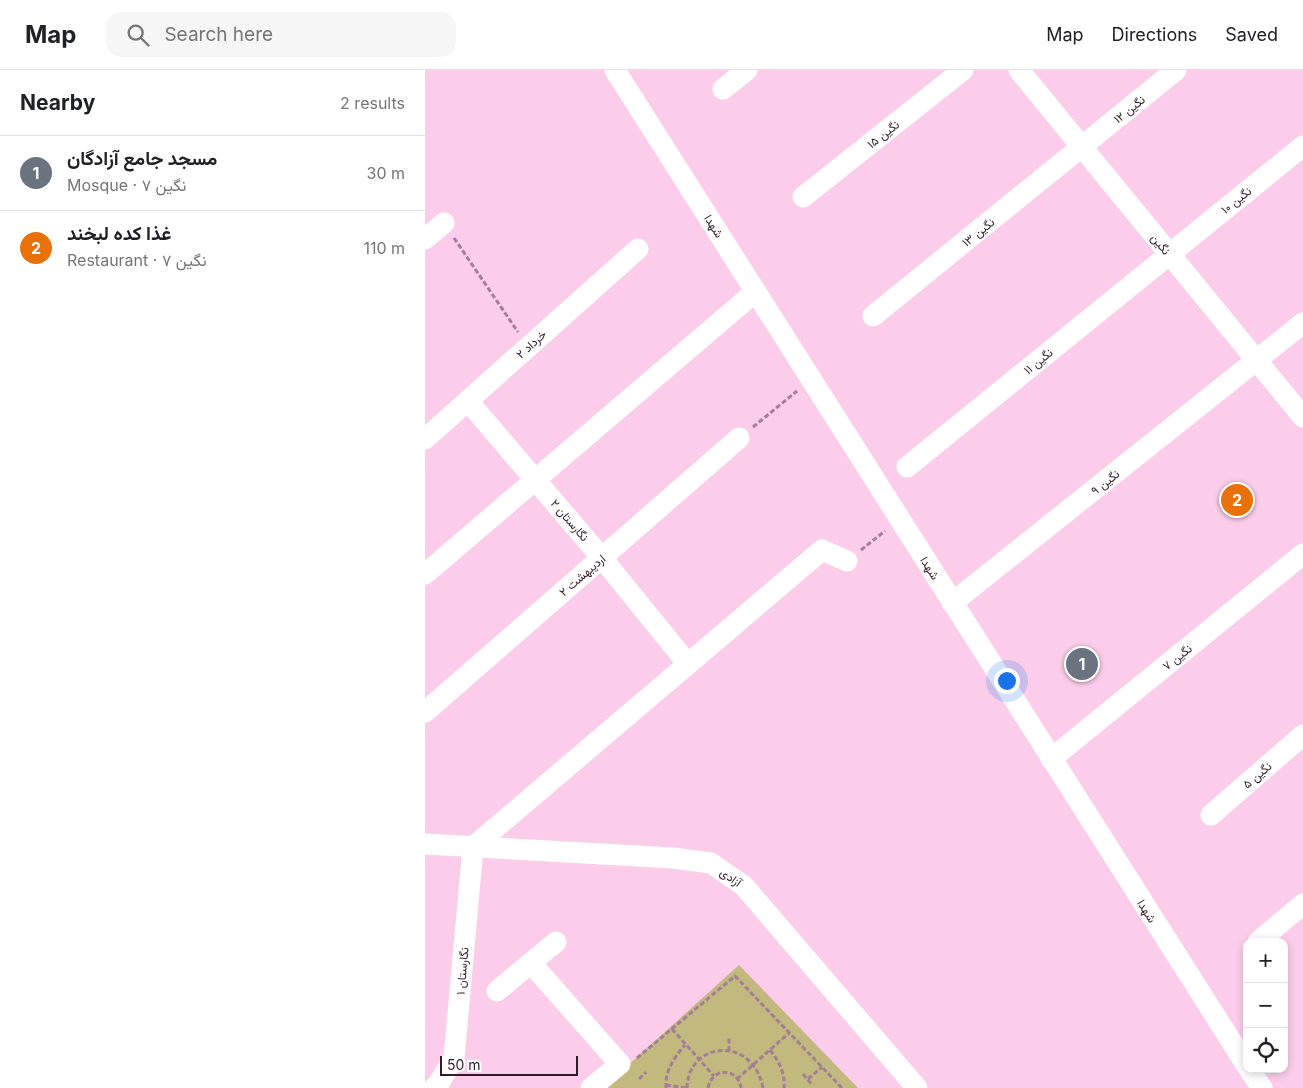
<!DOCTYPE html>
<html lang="en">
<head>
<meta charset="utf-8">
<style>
  :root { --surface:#fff; --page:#f6f6f6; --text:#202124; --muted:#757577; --line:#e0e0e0; --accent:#7c3aed }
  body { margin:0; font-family:Inter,Vazirmatn,sans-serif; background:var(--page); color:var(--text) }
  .controls { position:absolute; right:15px; bottom:15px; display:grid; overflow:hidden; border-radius:10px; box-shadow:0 2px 8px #0003 }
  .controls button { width:45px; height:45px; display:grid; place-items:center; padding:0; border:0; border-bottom:1px solid var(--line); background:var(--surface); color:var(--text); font:25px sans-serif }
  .scale { position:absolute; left:15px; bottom:12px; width:138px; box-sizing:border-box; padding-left:5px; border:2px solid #311c2a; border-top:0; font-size:14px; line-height:18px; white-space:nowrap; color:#311c2a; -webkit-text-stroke:4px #fefefe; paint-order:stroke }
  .you { position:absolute; left:581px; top:610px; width:18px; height:18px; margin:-12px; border:4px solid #fff; border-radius:50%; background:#1a73e8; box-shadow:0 0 0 8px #1a73e833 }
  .badge { display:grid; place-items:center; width:32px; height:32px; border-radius:50%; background:var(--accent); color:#fff; font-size:16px; font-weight:700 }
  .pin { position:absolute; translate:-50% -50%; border:2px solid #fff; box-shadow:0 1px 5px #0006 }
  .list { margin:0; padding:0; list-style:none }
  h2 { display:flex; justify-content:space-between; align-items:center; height:65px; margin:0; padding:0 20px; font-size:21px }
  h2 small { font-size:16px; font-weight:400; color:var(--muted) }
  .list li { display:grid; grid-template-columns:32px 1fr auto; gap:15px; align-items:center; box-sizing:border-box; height:75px; padding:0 20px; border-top:1px solid var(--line) }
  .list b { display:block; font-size:19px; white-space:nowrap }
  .list p { margin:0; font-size:16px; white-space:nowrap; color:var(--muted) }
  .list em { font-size:16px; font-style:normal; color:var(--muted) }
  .icon { flex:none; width:28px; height:28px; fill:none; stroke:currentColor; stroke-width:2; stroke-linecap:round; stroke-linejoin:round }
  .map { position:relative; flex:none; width:878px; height:1018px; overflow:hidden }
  header { display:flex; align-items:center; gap:30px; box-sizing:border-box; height:70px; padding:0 25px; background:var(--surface); border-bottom:1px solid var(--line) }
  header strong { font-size:24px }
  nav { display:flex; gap:28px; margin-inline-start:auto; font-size:18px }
  .search { width:350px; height:45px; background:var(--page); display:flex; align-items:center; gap:12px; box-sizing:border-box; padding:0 18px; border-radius:15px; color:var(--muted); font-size:19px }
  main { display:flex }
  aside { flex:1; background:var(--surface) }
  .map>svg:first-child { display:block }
  .green { fill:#c2b97e }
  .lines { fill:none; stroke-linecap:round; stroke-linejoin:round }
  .path { stroke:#a27f95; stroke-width:3; stroke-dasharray:5 2.5; stroke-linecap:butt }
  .minor { stroke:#fff; stroke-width:21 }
  .labels { text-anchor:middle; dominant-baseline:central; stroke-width:4; stroke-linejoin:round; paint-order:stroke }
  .street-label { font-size:12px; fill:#311c2a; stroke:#fefefe }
</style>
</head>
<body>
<header>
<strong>Map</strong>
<div class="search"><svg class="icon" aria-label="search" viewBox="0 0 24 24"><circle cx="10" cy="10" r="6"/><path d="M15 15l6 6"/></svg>Search here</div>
<nav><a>Map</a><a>Directions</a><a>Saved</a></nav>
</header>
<main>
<aside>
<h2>Nearby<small>2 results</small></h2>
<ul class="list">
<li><span class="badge" style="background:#6b7280">1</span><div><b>مسجد جامع آزادگان</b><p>Mosque · نگین ۷</p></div><em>30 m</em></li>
<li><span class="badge" style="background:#e8710a">2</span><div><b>غذا کده لبخند</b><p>Restaurant · نگین ۷</p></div><em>110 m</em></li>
</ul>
</aside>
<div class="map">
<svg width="878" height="1018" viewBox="0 0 878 1018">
  <rect width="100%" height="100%" fill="#fbcdea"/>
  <path class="green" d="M314,895L433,1018H178Z"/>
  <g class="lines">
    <g class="path">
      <path d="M29,168L93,262"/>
      <path d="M328,357L372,321"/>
      <path d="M436,480L460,461"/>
      <path d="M247,959L289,1006"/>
      <path d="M345,980C354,991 360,1003 359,1018"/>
      <path d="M304,981V968"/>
      <path d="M212,988L310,906L417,1018"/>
      <path d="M378,1004L387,1015"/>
      <path d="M214,1009L221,1002"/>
      <path d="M312,1009L364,963"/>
      <path d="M383,1009L397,997"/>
      <path d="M241,1015L261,1018"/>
      <path d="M241,1018C240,1000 249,988 260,975"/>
      <path d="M262,1018C263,971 328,965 338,1018"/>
      <path d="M283,1018C287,997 313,997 316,1018"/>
    </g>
    <g class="minor">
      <path d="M190,0L822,996"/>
      <path d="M594,0L878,347"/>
      <path d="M298,19L322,0"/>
      <path d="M378,127L538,0"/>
      <path d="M0,169L19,153"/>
      <path d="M448,246L751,0"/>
      <path d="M43,331L177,488L263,594"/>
      <path d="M0,369L213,179"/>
      <path d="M482,397L878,76"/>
      <path d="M0,504L330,222"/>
      <path d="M527,533L878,253"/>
      <path d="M0,642L314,368"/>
      <path d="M626,689L878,484"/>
      <path d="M786,745L878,665"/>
      <path d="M0,774L248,788L286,793L319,816L492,1018"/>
      <path d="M833,872L878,834"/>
      <path d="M106,893L195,994L166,1018"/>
      <path d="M72,921L131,872"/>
      <path d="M824,999L837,1018"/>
      <path d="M9,1018L14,1013L29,988L48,777L397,480L422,491"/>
    </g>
  </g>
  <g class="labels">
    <g class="street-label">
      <text transform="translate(704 39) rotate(-39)">نگین ۱۲</text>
      <text transform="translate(458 64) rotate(-38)">نگین ۱۵</text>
      <text transform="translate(811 130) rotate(-39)">نگین ۱۰</text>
      <text transform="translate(289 156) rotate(58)">شهدا</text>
      <text transform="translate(553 162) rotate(-39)">نگین ۱۳</text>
      <text transform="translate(736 174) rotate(51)">نگین</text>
      <text transform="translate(106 274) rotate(-42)">خرداد ۲</text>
      <text transform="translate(613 291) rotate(-39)">نگین ۱۱</text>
      <text transform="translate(680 412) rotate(-39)">نگین ۹</text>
      <text transform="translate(145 450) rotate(49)">نگارستان ۲</text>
      <text transform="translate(505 498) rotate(58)">شهدا</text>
      <text transform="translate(157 505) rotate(-41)">اردیبهشت ۲</text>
      <text transform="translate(752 587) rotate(-39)">نگین ۷</text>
      <text transform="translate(832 705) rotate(-41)">نگین ۵</text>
      <text transform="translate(306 807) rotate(35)">آزادی</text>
      <text transform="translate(722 841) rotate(58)">شهدا</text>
      <text transform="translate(37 901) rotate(-85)">نگارستان ۱</text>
    </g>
  </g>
</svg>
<div class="controls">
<button>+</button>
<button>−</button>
<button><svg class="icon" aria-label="locate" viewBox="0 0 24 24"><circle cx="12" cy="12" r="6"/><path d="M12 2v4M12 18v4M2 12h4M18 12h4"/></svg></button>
</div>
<div class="scale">50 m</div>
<div class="you"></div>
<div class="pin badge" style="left:657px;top:594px;background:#6b7280">1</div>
<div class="pin badge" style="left:812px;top:430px;background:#e8710a">2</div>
</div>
</main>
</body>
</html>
